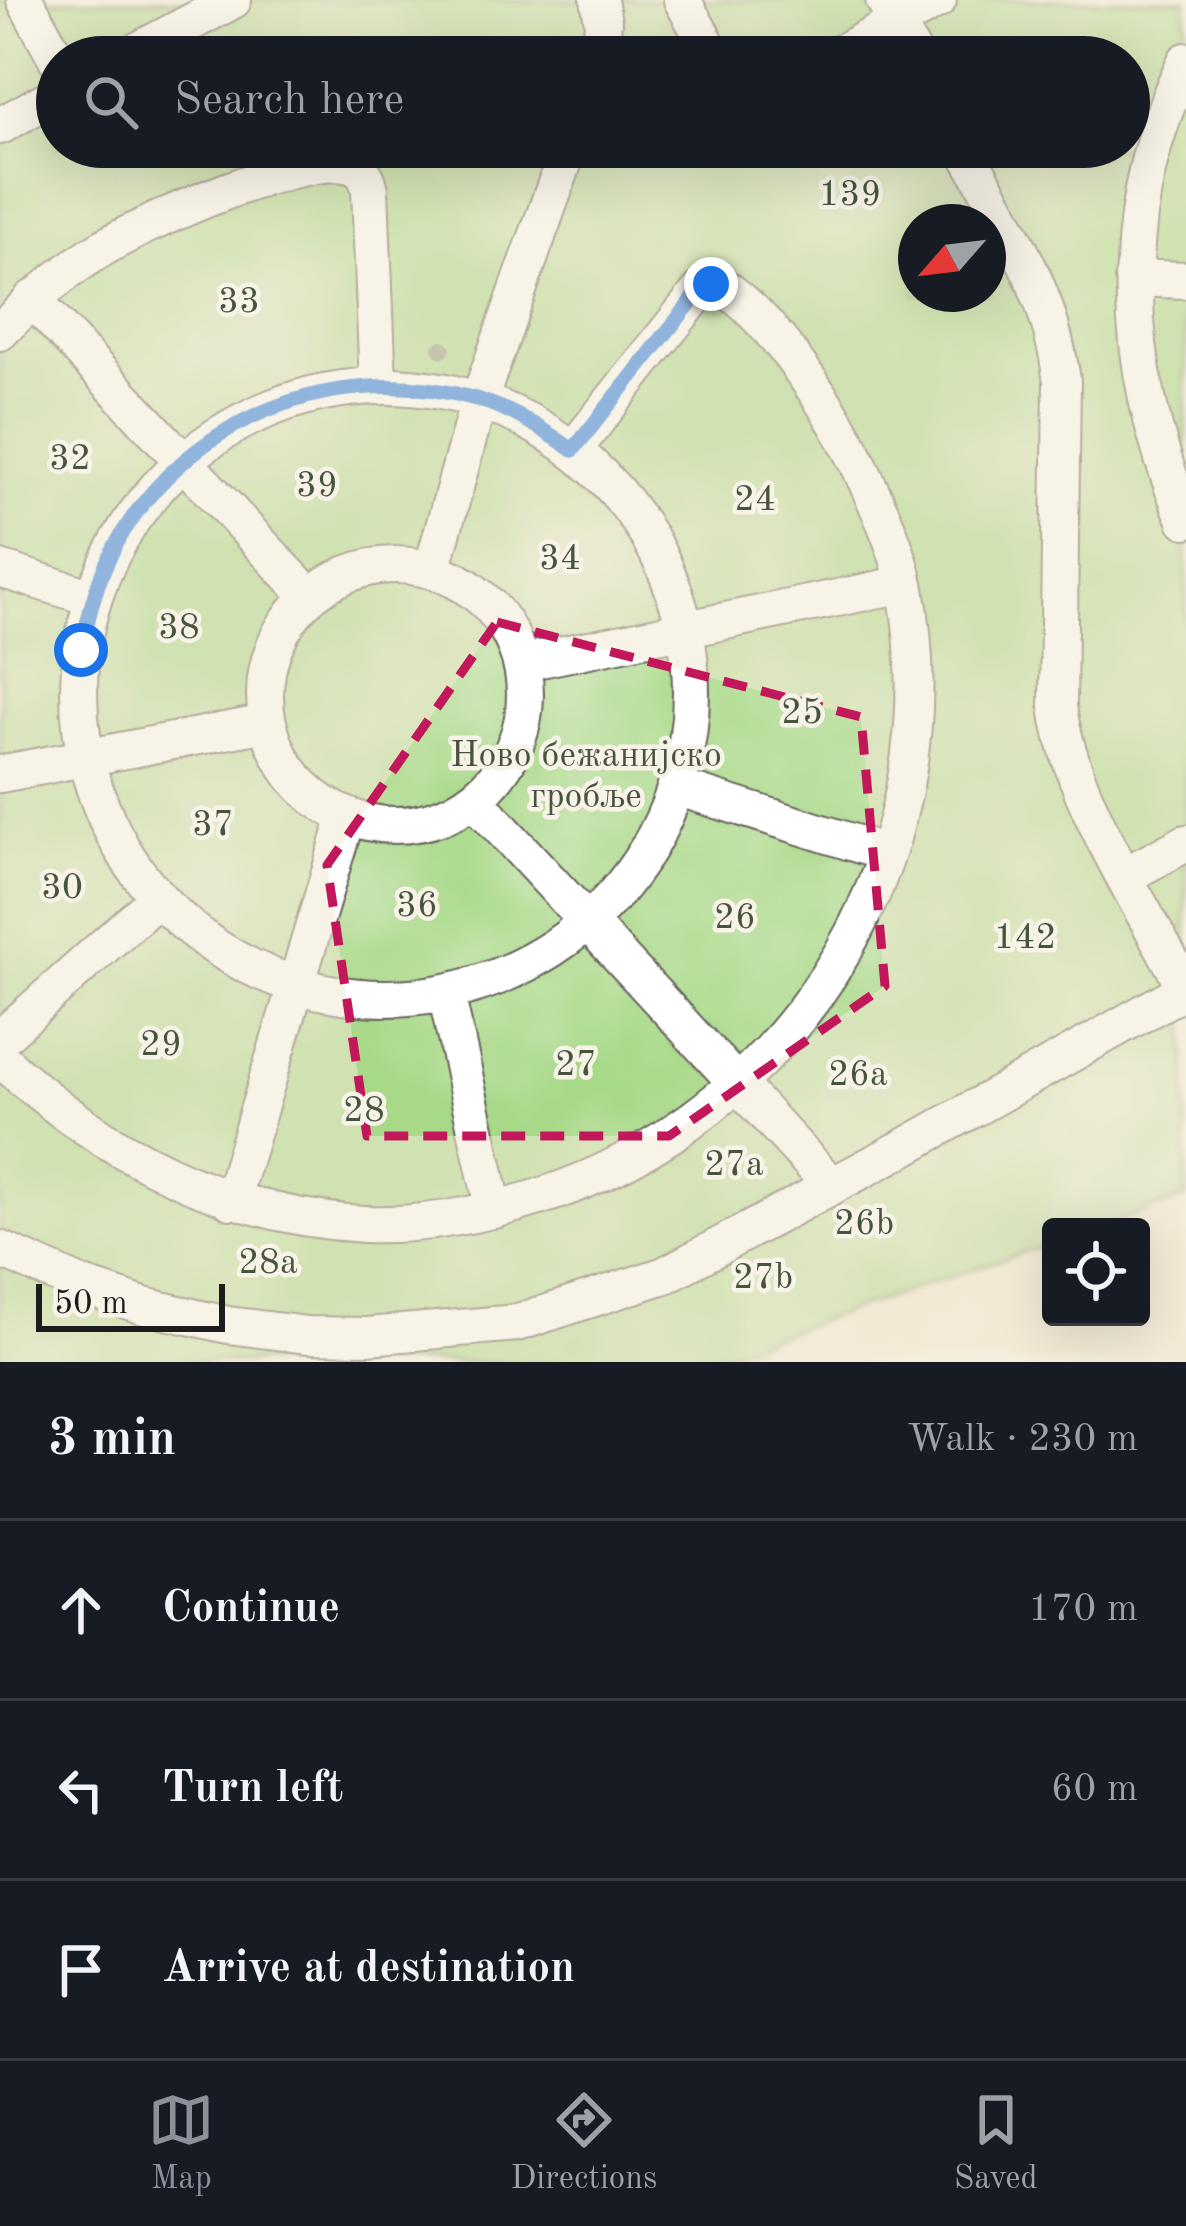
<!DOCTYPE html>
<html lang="en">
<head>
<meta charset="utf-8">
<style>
  :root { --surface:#171b24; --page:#242831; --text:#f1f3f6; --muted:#9ea1a6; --line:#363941; --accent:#8c9099 }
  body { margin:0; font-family:"Old Standard TT",serif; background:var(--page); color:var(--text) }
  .controls { position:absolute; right:36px; bottom:36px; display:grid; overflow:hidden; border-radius:12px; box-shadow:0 12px 48px #0002 }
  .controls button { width:108px; height:108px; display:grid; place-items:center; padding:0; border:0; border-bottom:3px solid var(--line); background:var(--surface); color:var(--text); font:60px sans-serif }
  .compass { position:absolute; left:898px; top:204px; width:108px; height:108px; border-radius:50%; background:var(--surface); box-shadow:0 12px 48px #0002; rotate:242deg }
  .scale { position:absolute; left:36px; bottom:30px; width:189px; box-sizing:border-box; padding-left:12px; border:6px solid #1c1c1c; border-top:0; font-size:33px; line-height:42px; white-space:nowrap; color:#1c1c1c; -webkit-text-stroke:9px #f7f3e8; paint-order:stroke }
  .stop { position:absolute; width:36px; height:36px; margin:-27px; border:9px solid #1a73e8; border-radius:50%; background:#fff }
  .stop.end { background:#1a73e8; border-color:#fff; box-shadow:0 3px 12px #0008 }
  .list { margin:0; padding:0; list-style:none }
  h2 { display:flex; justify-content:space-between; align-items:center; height:156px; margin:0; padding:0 48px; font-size:51px }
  h2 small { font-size:39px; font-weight:400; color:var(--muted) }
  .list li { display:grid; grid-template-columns:78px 1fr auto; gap:36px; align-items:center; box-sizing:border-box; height:180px; padding:0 48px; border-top:3px solid var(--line) }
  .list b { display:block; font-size:45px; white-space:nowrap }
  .list em { font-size:39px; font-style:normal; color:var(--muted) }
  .icon { flex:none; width:66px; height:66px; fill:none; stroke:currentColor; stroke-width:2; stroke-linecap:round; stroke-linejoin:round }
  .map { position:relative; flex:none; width:1186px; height:1362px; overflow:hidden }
  .search { position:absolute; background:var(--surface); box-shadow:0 12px 48px #0002; left:36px; right:36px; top:36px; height:132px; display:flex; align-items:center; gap:30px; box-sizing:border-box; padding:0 42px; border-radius:66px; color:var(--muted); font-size:45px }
  .sheet { height:696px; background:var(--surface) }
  nav { display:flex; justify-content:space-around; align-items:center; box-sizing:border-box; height:168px; border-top:3px solid var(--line); background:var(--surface); font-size:33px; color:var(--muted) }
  nav a { display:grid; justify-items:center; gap:6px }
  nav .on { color:var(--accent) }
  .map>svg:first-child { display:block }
  .green { fill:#a7d988; stroke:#627a52; stroke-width:3; fill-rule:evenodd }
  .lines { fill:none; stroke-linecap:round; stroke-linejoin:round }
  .minor-casing { stroke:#67645c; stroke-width:40 }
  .minor { stroke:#fff; stroke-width:36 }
  .tree { fill:#939880 }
  .route { stroke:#1a73e8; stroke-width:15 }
  .marked { fill:none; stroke:#c2185b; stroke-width:9; stroke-dasharray:24 15; stroke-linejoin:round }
  .labels { text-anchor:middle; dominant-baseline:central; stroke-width:9; stroke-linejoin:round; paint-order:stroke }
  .park-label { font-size:36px; fill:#46553c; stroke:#f7f3e8 }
</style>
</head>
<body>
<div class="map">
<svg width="1186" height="1362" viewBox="0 0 1186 1362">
  <rect width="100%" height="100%" fill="#f7f3e8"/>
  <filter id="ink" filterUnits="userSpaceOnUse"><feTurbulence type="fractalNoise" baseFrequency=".00833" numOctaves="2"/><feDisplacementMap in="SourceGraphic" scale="24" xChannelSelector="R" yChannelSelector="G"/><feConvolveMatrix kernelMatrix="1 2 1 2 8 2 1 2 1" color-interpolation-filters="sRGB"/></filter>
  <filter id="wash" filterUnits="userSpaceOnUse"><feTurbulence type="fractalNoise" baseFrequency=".004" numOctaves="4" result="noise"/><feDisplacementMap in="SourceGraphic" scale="48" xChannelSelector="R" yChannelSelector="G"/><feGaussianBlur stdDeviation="2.7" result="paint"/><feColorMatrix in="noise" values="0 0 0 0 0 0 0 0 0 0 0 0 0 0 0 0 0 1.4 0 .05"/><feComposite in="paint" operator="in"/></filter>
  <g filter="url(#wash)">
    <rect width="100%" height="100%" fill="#f2e9d3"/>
    <path class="green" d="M0,0H1186V1198L1100,1227H1051V1243L697,1362H0ZM57,57H1129V147H57ZM916,222H988V294H916Z"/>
  </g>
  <g filter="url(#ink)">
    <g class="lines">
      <g class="minor-casing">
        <g id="minor">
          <path d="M25,0L57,59"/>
          <path d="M599,0L603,22L600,57"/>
          <path d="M682,0L714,57"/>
          <path d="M884,0L915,57"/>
          <path d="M126,57L233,0"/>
          <path d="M833,57L938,0"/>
          <path d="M1186,61C1113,210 1122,370 1186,520"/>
          <path d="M0,126L57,94"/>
          <path d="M964,147C1007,227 1050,289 1062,381L1058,706C1069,796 1143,907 1186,989"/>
          <path d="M1133,278L1186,280"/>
          <path d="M32,299L309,596"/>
          <path d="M0,332C31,300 63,272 101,249C142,224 313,146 355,167C365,172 368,180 370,190L378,385"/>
          <circle cx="385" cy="692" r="306"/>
          <circle cx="395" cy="695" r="130"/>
          <path d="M0,569L93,598"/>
          <path d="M432,570L479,400L569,147"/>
          <path d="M521,663L905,584"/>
          <path d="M0,774L267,723"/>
          <path d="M676,787L886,853"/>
          <path d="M474,799L832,1186"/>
          <path d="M1126,875L1186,843"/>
          <path d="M446,993L494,1210"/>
          <path d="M0,1039L158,898"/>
          <path d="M0,1058C99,1151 226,1217 364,1224C411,1226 462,1218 508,1206C781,1136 956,868 906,589C899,551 881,513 865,478C840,421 773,317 719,284H711L699,292L573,450"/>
          <path d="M231,1201L347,816"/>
          <path d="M0,1249L83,1286L144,1306L228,1325L307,1335L368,1336L517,1323L665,1275L907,1146L1186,989"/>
        </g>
      </g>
      <use href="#minor" class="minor"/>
    </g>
    <circle class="tree" cx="442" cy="349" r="9"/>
  </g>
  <g class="lines" filter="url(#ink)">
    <path class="route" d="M81,650C89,614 97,578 115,546C186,417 336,359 476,399C511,409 543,429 573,450L699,292L711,284"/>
  </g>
  <path d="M0 0H1186V1362H0ZM497,622L861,717L885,986L669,1136H367L327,865Z" fill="#f2e9d3" fill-opacity=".55" fill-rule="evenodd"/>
  <path class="marked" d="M497,622L861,717L885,986L669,1136H367L327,865Z"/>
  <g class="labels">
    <g class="park-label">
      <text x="850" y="196">139</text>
      <text x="239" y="303">33</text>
      <text x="70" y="460">32</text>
      <text x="317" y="487">39</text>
      <text x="755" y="501">24</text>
      <text x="560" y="560">34</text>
      <text x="179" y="629">38</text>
      <text x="802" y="714">25</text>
      <text x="586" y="757">Ново бежанијско<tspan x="586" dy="41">гробље</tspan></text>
      <text x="213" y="826">37</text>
      <text x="62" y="889">30</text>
      <text x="417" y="907">36</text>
      <text x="735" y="919">26</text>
      <text x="1025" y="939">142</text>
      <text x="161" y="1046">29</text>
      <text x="576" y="1066">27</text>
      <text x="858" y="1076">26a</text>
      <text x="364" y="1112">28</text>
      <text x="734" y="1166">27a</text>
      <text x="864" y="1225">26b</text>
      <text x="268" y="1264">28a</text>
      <text x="763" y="1279">27b</text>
    </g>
  </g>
</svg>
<div class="controls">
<button><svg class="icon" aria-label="locate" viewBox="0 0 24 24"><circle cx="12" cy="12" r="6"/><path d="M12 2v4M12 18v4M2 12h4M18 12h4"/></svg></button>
</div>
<svg class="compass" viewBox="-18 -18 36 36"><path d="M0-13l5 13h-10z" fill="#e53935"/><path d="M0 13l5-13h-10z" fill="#9ea1a6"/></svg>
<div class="scale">50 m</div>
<div class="stop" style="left:81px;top:650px"></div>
<div class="stop end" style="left:711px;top:284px"></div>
<div class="search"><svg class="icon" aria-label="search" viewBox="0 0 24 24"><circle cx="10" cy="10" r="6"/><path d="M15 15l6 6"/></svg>Search here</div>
</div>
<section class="sheet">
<h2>3 min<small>Walk · 230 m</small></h2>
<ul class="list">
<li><svg class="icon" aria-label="ahead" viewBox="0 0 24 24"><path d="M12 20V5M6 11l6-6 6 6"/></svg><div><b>Continue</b></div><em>170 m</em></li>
<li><svg class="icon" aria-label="left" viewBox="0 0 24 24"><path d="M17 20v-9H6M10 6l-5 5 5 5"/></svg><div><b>Turn left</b></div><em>60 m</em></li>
<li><svg class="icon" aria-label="arrive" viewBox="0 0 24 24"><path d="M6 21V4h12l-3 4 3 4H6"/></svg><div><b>Arrive at destination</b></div></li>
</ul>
</section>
<nav>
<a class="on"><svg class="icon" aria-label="map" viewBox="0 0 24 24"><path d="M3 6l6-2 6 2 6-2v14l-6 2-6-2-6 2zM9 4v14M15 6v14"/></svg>Map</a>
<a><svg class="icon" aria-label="directions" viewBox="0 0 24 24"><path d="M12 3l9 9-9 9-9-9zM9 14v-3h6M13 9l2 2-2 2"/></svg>Directions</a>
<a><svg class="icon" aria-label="saved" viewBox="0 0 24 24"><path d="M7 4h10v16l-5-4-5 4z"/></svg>Saved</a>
</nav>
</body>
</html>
